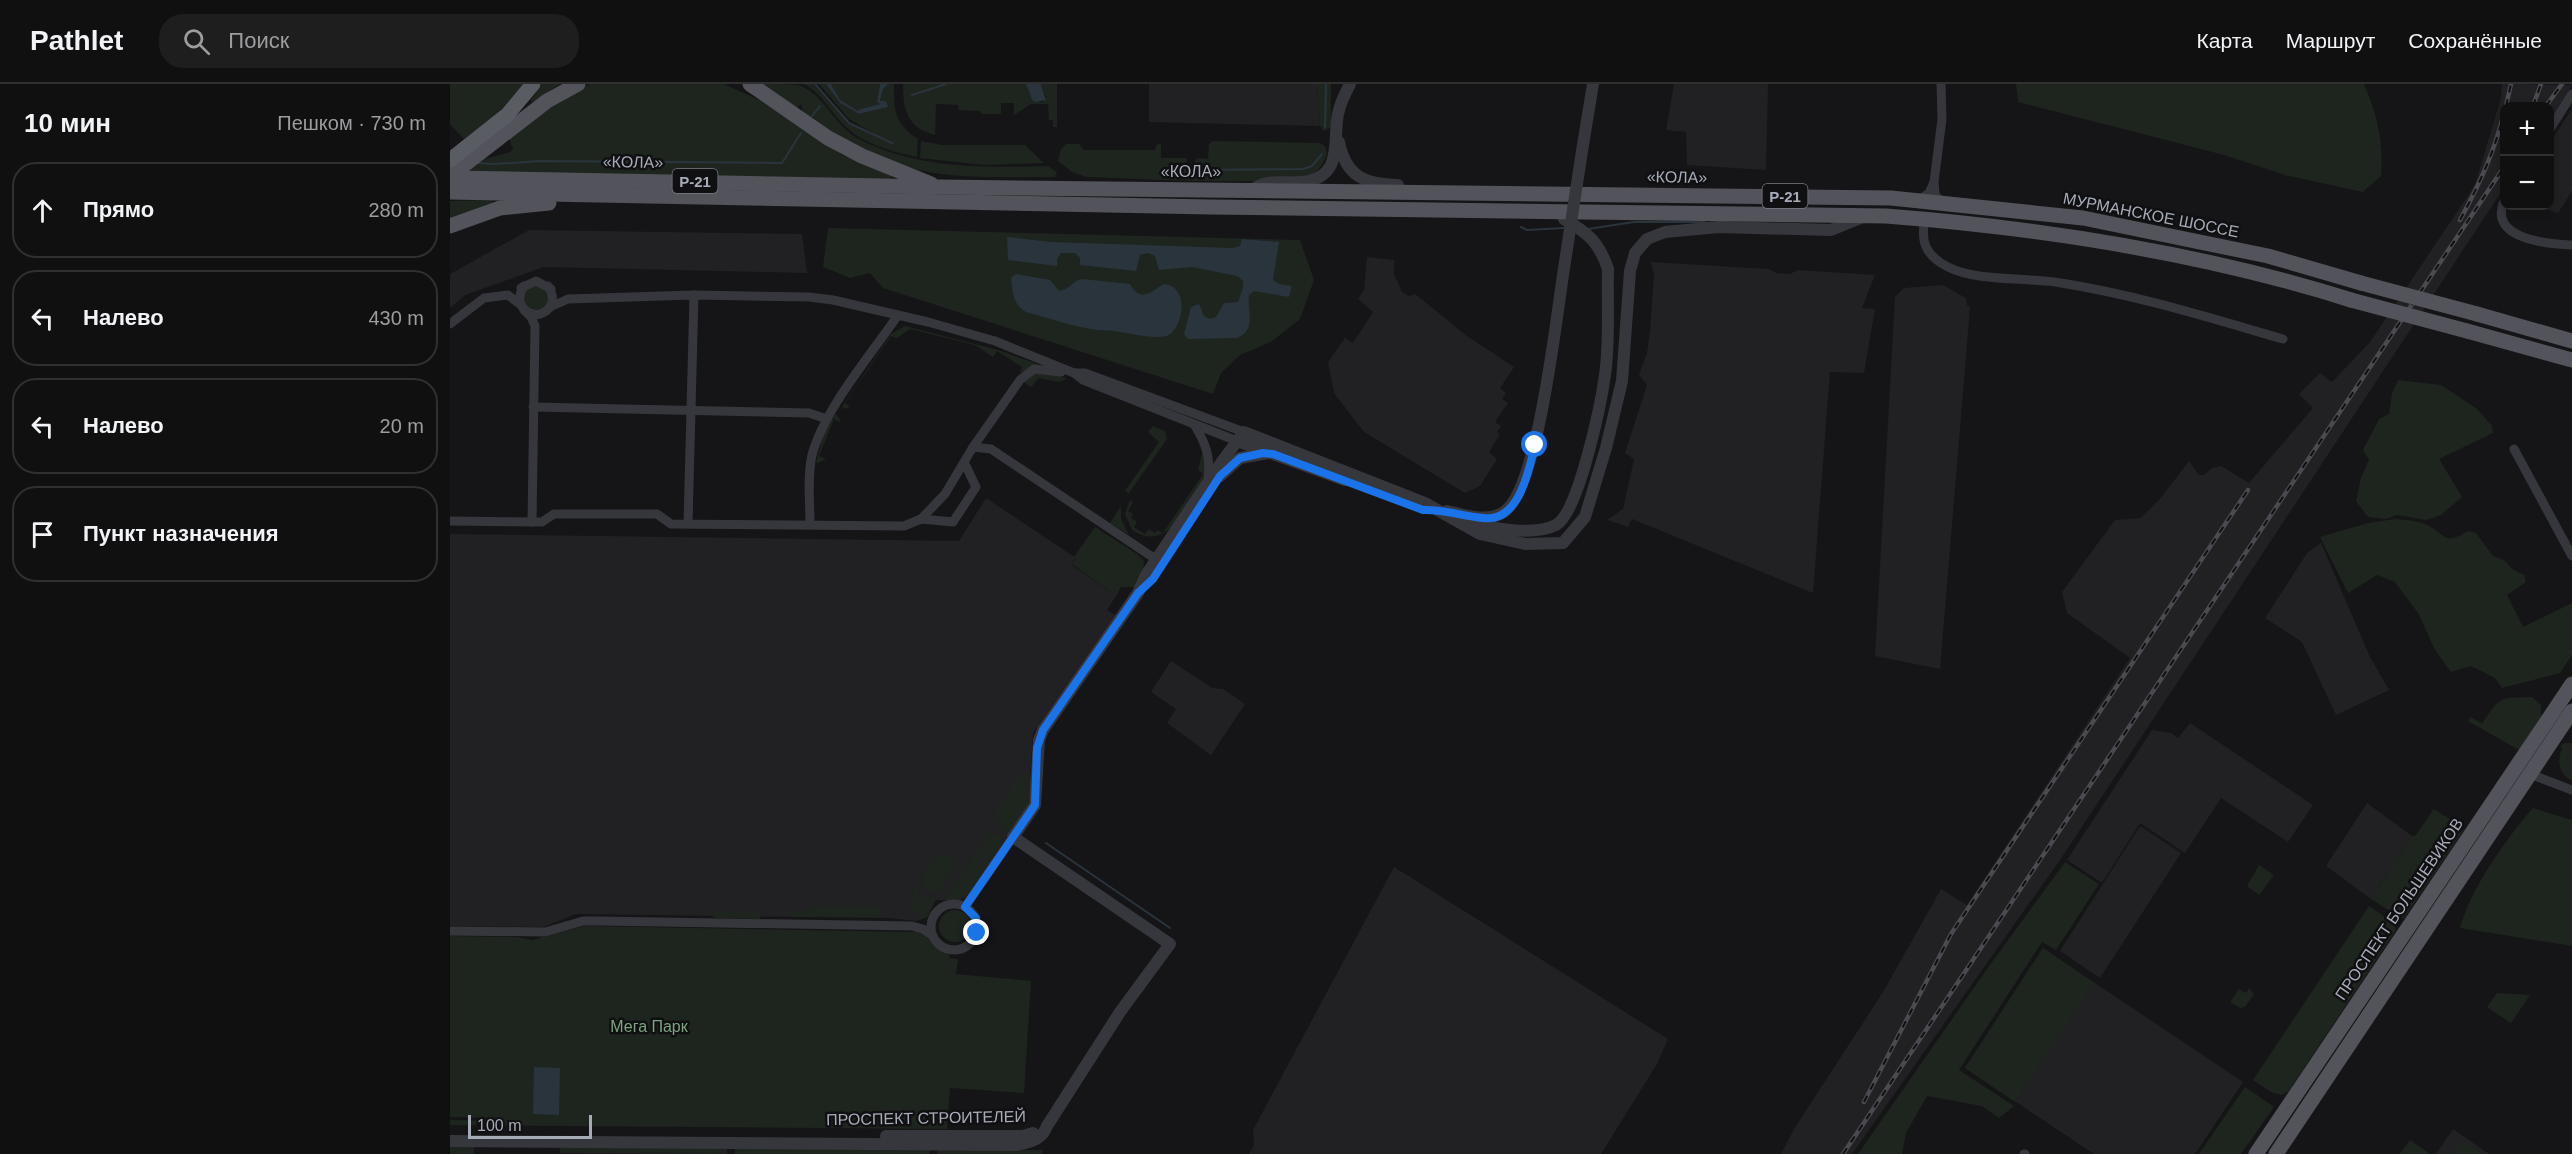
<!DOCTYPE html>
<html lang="ru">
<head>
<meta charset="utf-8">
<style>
  :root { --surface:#101011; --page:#1e1e1f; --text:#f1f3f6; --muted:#9c9d9f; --line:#303031 }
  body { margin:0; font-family:Helvetica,sans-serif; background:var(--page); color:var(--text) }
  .controls { position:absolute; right:18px; top:18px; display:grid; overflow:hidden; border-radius:12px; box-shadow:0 3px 9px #0003 }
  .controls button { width:54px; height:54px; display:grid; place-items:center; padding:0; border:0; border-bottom:2px solid var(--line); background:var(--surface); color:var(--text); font:30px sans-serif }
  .scale { position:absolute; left:18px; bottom:15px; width:124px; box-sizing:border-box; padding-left:6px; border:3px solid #a6abb8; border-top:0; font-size:16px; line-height:21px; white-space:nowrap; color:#a6abb8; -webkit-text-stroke:4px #101012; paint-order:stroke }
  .stop { position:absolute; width:18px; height:18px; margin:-14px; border:4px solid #1a73e8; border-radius:50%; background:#fff }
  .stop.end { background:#1a73e8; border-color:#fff; box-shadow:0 2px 6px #0008 }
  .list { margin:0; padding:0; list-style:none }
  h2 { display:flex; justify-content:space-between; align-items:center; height:78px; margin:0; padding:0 24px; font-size:26px }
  h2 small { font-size:20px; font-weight:400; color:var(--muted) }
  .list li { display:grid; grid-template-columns:39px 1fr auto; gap:18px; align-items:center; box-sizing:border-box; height:96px; margin:0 12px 12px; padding:0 12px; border:2px solid var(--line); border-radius:24px }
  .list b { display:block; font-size:22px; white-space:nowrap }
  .list em { font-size:20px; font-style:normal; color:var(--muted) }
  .icon { flex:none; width:33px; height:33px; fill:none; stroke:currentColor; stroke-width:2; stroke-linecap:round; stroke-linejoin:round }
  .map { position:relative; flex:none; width:2122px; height:1070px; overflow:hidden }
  header { display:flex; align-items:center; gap:36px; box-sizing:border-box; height:84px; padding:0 30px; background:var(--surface); border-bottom:2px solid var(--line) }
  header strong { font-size:28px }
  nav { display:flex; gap:33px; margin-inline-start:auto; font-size:21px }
  .search { width:420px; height:54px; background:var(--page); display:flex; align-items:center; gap:15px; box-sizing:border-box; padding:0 21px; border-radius:24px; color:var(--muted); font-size:22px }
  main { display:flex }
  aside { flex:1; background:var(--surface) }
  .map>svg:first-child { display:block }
  .built { fill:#212124 }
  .green { fill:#1d251e }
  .water { fill:#2a343c }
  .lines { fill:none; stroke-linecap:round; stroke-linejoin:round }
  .stream { stroke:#2a343c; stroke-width:2 }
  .minor { stroke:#36373c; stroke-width:9 }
  .tertiary { stroke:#36373c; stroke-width:12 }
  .primary { stroke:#52535b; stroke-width:15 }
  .trunk { stroke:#5a5c64; stroke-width:15 }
  .rail-casing { stroke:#494b51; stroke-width:4.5 }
  .rail { stroke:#101012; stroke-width:2; stroke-dasharray:7; stroke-linecap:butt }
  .tertiary-bridge { stroke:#36373c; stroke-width:12 }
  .primary-bridge { stroke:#52535b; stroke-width:15 }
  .route { stroke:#1a73e8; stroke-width:8 }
  .labels { text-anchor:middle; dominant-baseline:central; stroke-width:5; stroke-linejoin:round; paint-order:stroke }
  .shield { fill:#101012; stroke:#797c86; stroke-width:1.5 }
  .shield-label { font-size:15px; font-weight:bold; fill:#a6abb8 }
  .street-label { font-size:16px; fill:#a6abb8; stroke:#101012 }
  .park-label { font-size:16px; fill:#7ca47f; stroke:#101012 }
</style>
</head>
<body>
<header>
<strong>Pathlet</strong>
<div class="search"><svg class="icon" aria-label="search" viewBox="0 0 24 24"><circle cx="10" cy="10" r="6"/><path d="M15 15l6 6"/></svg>Поиск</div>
<nav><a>Карта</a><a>Маршрут</a><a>Сохранённые</a></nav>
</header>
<main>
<aside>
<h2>10 мин<small>Пешком · 730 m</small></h2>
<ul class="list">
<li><svg class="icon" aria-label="ahead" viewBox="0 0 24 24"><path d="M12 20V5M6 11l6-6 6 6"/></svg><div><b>Прямо</b></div><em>280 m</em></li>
<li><svg class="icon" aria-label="left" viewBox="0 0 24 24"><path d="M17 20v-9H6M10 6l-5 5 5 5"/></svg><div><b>Налево</b></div><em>430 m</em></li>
<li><svg class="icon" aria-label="left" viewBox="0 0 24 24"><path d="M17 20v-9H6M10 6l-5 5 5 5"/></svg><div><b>Налево</b></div><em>20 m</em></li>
<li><svg class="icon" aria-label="arrive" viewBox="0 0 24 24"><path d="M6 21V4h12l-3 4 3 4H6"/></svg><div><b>Пункт назначения</b></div></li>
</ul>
</aside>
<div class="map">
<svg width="2122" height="1070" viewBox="0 0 2122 1070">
  <rect width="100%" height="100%" fill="#151517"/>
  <g class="built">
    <path d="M699,0H867L870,42L699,38Z"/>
    <path d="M1224,0H1318L1316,86L1237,81L1236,48L1216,46Z"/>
    <path d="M2052,0L2122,1L2100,37V22H2054V104L1612,773L1402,1070H1331L1344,1045L1433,908L1491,805L1517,821L1680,574L1617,529L1612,508L1665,436L1691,434L1710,415L1739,377L1749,391H1754L1762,384L1771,382L1799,399L1863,324L1849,310L1870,289L1882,298L1920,258L2025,101L2051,14Z"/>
    <path d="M2122,25V107L2108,129L2087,122H2100V58Z"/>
    <path d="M79,146L352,150L357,189L94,183L15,211L0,224V190Z"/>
    <path d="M917,173L944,176V190L952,208L959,212L965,210L1017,252L1064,283L1050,304L1056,309L1052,315L1058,319L1045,338L1051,342L1047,348L1050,350L1039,368L1047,375L1030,402L1015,409L914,348L884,309L878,278L895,254L903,259L923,228L908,215L914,206Z"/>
    <path d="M1201,178L1319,185L1326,189L1340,190L1348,186L1425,191L1412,224L1425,225L1414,289L1380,288L1363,509L1182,435L1178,443L1157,436L1173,425L1184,375L1175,369L1197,301L1189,291L1197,269L1200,247L1204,191Z"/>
    <path d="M1493,201L1516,214L1517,221L1520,223L1490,585L1425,572L1445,213L1454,204Z"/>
    <path d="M536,414L626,474L622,481L666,512L657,526L665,531L583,649L578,724L517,813L507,817L486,816L477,833L467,837L438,834L126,830L93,843L0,842V450L509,457Z"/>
    <path d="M1871,459L1920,573L1939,606L1886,631L1852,558L1815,534L1857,469Z"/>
    <path d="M721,577L762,604L773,605L795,620L761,671L717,639L726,625L701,608Z"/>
    <path d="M1740,639L1863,721L1838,758L1771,714L1735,769L1690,739L1652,799L1617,776L1702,646L1721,649L1728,654Z"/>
    <path d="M1917,719L1962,752L1921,815L1876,782Z"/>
    <path d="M1690,742L1731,769L1650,894L1610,867Z"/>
    <path d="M944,783L1218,955L1207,980L1151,1070H799L804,1061L803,1046Z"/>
    <path d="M1593,864L1793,998L1745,1070H1644L1515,984Z"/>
    <path d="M2003,1045L2039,1070H1986Z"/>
  </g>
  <g class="green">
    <path d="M0,0H74L47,30L14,55L0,40Z"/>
    <path d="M92,0H110L83,18L80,17Z"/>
    <path d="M140,0H274L311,17L392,71L442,91L441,95L17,88L35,75L60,68L63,65L58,52L116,13Z"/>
    <path d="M306,0C319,0 336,0 348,1C375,9 384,43 409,55C467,85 534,84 598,82L607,88L605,93C551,93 489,97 437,77C407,65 381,48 353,30L351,20L346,25Z"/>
    <path d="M354,0H363L398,39L442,60L399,35L369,0H376L390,19L409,30L438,23L430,17L433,5L438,0H444C444,27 444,39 468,55L467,73C443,68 416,61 397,44C382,31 372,9 354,0Z"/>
    <path d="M381,0H430L427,18L430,20L410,25L408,28L390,16Z"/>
    <path d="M453,0H576L582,16L592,18L596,13L591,0H607V43H603V36H599L598,20H581L564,31V19H551V30H531L530,27L509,26L508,21L486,20L485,51C457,44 453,26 453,0Z"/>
    <path d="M867,0H881V43L874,47L870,42Z"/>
    <path d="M1566,0H1914C1927,30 1934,59 1931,92L1913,108L1835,91L1774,71L1568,18Z"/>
    <path d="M471,57L492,61H575L594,79L534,81L470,74Z"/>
    <path d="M763,57L869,59L875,62L877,70C874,77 871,84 864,89C841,104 674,94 636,93L622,88L608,77L611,65L616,60H629L634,66H705L707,60L711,59V74H737L736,90H741V84L747,74L758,75L759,60Z"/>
    <path d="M42,116L43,119L0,135V117Z"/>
    <path d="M378,144L850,156L864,196L850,235L821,258L790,271L771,289L763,310L433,204L420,189L400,194L373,183Z"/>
    <path d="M87,201L99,210L97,223L86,228L76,223L73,214L77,205Z"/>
    <path d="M455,242L548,266L593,282L570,289L572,283L547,267L543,273L525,261L460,245L447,254L441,252L395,319L400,323L395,325L392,323L441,250Z"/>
    <path d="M586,288H600L617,295L609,298L589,294L581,303L572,297Z"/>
    <path d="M1948,296L1991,301L2027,325L2042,342L2043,349L1989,375L2012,413L1991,431L1976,436L1947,431L1935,435L1918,433L1906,417L1911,394L1919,376L1913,366L1929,335L1939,330L1942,309Z"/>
    <path d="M386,330L390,336L389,338L384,335L369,372L376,375L368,379L366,378L374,349Z"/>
    <path d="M703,342L715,347L717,355L679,409L675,407L709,358L698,348Z"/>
    <path d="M756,369V389L753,397C736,422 718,470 682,446L675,430L680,416L683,418L678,427L683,430L681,434L687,438L684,443L695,450L699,445L705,449L707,446L713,449L753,390L748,386L752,370Z"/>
    <path d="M671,422V435L679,451L660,439Z"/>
    <path d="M1945,435C1956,436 1968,436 1979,442C1998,453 1994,461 2018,447L2026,449L2043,472L2054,476L2062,485L2074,491L2076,498L2057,511L2073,543L2122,519V571L2110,589L2052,604L2045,594L2021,582L2001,588L1985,566L1968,529L1945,498L1927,491L1898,509L1870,453L1918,439Z"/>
    <path d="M645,443L687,470L694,477L693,487L685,503H671L666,512L622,480L626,475L624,473Z"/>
    <path d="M2082,613L2091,621V633L2069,666L2018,637L2021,633L2032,640C2050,612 2049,614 2082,613Z"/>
    <path d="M2114,659H2122V697C2108,689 2107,678 2112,664L2110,663Z"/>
    <path d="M575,688L582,693L578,724L567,743L555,745L545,734L544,729L571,689Z"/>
    <path d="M2083,724L2122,736V862L2010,844C2019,807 2057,753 2083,724Z"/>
    <path d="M1984,725L2009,741L2013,747L1954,834L1949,833L1921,815L1962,752L1966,751Z"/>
    <path d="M541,748L552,754L551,761L520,808L507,816H495Z"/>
    <path d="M493,769L503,775L506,781L487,808L479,807L473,800C473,789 482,773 493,769Z"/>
    <path d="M1615,778L1649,800L1606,866L1592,858L1509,986L1564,1022L1549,1034L1532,1022L1477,1012L1456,1049L1452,1070H1408L1537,885Z"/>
    <path d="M1809,781L1824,791L1809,811L1797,802Z"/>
    <path d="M464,799C468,808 474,818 485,815L477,833L465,837V833H470L469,828L462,826Z"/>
    <path d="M360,822L431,823L428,833H340V827H360Z"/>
    <path d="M1919,822L1944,839L1946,846L1838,1008L1831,1011L1821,1008L1803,996Z"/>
    <circle cx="505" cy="842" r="16"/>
    <path d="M308,827L312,831L309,835L265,834L261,831L263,828Z"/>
    <path d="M134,842L464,848V846C479,851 484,864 499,871V874L508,875L506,890L581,897L574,1009L500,1004L497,1045L0,1041V1036L46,1037V1034L0,1033V852L66,853L82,856Z"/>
    <path d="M1593,864L1644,899L1565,1018L1515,984Z"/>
    <path d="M1799,904L1804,910L1795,923L1790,924L1780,918L1789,905L1796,909Z"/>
    <path d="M2047,909L2080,911L2061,939L2037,923Z"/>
    <path d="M1795,1003L1824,1023L1791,1070H1749Z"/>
    <path d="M2012,1055L2034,1070H2002Z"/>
    <path d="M1960,1056L1979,1069L1978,1070H1950Z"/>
    <path d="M24,1062V1070H0V1063Z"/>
    <path d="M110,1062L277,1064V1070L110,1069Z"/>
    <path d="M285,1064L480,1065L479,1070H285Z"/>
    <path d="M487,1065L593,1066L592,1070H487Z"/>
  </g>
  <g class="water">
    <path d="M376,0H381L390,16L408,27L410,25L430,20L427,18L430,0H438L433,5L430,17H436L438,23L409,30L390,19Z"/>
    <path d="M576,0H591L596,16L586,18L582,16Z"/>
    <path d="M557,153L601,158L783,164L790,162L792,155L829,158L823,196L829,200L842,202L839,213L804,207L799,211C797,227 807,246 787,254L738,255L734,250L741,223L749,220L754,232L760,235L766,233L774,219L788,218L793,204V197L787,192L742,183L709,186L705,172L698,169L690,171L686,187L630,181V174L625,169H611L607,175V182L558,176Z"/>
    <path d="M566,190L600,196L609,207C619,206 622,197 632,195L680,200C691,220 701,207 714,200C741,202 733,248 716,252C702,255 684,250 670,248C663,246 655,247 647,246C624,243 599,234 576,228C562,219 563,209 561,194Z"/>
    <path d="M84,983L110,984L109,1031L83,1030Z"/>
  </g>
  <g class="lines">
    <g class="stream">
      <path d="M365,0L399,39L442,59"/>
      <path d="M462,11L496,0"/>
      <path d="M362,32L370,22"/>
      <path d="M875,43L876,0"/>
      <path d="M27,79L45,80L90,77L332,79L351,49"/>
      <path d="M746,86L853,85L862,82L872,70"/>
      <path d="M1071,143L1077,146L1114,144"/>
      <path d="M1138,145L1184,138H1255"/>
      <path d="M596,759L720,844"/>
    </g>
    <g class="minor">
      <path d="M2100,45L2122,10"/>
      <path d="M1484,98L1492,35L1491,0"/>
      <path d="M1469,116L1479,109L1484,98L1485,110L1490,118"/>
      <path d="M2054,117C2038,155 2097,160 2122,161"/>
      <path d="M1475,135C1470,158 1476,172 1498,183C1527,198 1578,193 1611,199C1687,211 1760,234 1833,255"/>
      <path d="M74,202C65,216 71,228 86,231C102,228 107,215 98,202"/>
      <path d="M71,204L86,197L101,205"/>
      <path d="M100,223L118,215L244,211L359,213L383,216L478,238L545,257L624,289L633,296L787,357"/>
      <path d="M74,226L81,233L85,242L82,438"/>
      <path d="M0,240L34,214L58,211L72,222"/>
      <path d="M624,289H635L794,348"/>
      <path d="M83,323L359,329L377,335"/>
      <path d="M744,340C756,360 761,373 758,397"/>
      <path d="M523,363L541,365L701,472L707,474L718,471"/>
      <path d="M2064,365L2122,472"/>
      <path d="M471,435L495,410L523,363L570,296L584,285L611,288"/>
      <path d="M0,437L92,438L104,430H207L221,440L454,442L471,435L503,438L526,403L515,380"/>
      <path d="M238,440L244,211"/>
      <path d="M360,440C360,418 357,393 362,371C374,325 421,271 448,231"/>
      <path d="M2077,689L2122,706"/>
      <circle cx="504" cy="843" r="23"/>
      <path d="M515,823L563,753"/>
      <path d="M0,847L95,848L133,837H149L462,842L473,845L483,852"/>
      <path d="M1574,1070H1575"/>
    </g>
    <g class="tertiary">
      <path d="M889,58C896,93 915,100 948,101"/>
      <path d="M1132,67L1143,0"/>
      <path d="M803,105C820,94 833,100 852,98C897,93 881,52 889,26C891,17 896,8 900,0"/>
      <path d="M787,357L895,396"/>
      <path d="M770,392L790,374L818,369"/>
      <path d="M997,427C1015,431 1037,439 1054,428C1089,405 1107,225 1115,178"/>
      <path d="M1025,439C1044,446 1087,451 1106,441C1129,428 1151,319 1155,291C1160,257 1157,220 1158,185C1149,158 1138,149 1114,135"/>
      <path d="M436,1052H573L583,1049"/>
      <path d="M0,1057L567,1061C580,1058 592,1056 597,1042L670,928L720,860L563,753L585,721L589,656L593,646L688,509L696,491L773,376L794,348L975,419L1030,450L1075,460L1113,459L1135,433L1156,364L1172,297L1180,187L1185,169L1197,155L1215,148L1269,143L1381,146L1413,133"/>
    </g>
    <g class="primary">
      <path d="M300,0L378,54L412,72L481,100"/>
      <path d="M0,92L97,17L128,0"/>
      <path d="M0,94L489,103L1441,114L1633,134L1818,172L1911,199"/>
      <path d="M0,108L761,123L1436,132C1591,144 1752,169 1901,216"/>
      <path d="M0,142L50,124L99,119"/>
      <path d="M2027,230L2122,257"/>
      <path d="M2017,247L2122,276"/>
      <path d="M1806,1070L2122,600"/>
      <path d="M1826,1070L2122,627"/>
    </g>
    <path class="trunk" d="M0,76L57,31L83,0"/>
    <g class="rail-casing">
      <g id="rail">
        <path d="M2056,22L2061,0"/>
        <path d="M2083,22L2091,0"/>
        <path d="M2096,22L2112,0"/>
        <path d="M2010,136C2029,101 2045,67 2054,28"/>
        <path d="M1414,1018L1501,850L1798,406"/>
        <path d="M1393,1070L2054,83"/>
      </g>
    </g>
    <use href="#rail" class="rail"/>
    <path class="tertiary-bridge" d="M1115,178L1132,67"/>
    <g class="primary-bridge">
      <path d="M1911,199L2027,230"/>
      <path d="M1901,216L2017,247"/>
    </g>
  </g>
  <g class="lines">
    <path class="route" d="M527,849L526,834L515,823L585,721L587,664L593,646L688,509L703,495L770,392L790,374L813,369L823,370L973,426C993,425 1012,432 1033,434C1069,439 1079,386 1085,361"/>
  </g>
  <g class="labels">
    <g class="shield">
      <rect x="222.5" y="85" width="45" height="24" rx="4.5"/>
      <rect x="1312.5" y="100" width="45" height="24" rx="4.5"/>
    </g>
    <g class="shield-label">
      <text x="245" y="97">Р-21</text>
      <text x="1335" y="112">Р-21</text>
    </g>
    <g class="street-label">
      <text transform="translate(183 78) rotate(1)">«КОЛА»</text>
      <text x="741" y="87">«КОЛА»</text>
      <text transform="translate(1227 93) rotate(1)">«КОЛА»</text>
      <text transform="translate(1701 131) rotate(11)">МУРМАНСКОЕ ШОССЕ</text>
      <text transform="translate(1949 825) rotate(-56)">ПРОСПЕКТ БОЛЬШЕВИКОВ</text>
      <text transform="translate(476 1034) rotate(-1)">ПРОСПЕКТ СТРОИТЕЛЕЙ</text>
    </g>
    <g class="park-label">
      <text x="199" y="942">Мега Парк</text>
    </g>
  </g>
</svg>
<div class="controls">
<button>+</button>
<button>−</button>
</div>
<div class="scale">100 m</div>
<div class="stop" style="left:1085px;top:361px"></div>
<div class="stop end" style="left:527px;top:849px"></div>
</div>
</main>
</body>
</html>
